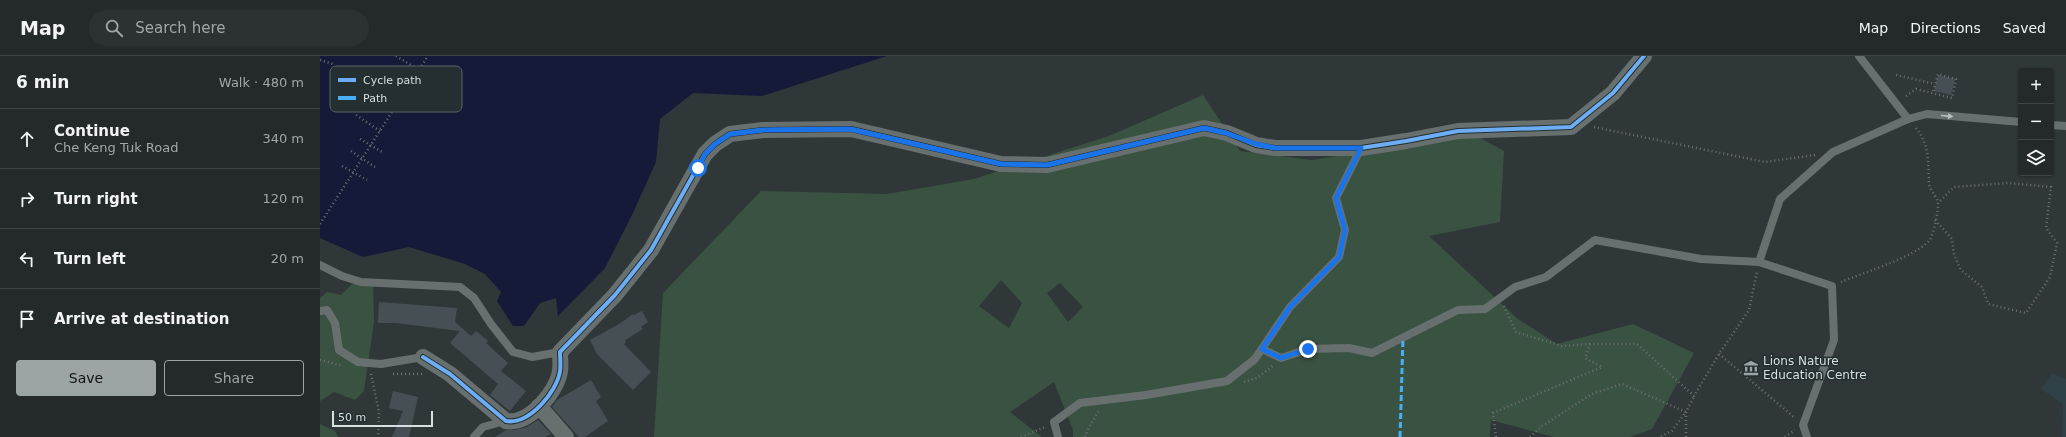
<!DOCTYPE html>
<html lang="en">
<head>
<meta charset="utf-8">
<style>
  :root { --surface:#24292a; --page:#2c3132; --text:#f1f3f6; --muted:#a3a6a8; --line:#414547; --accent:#9da4a5 }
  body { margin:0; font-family:"DejaVu Sans",sans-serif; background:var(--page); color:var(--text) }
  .controls { position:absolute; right:12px; top:12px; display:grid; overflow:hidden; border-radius:4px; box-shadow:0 1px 3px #0004 }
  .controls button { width:36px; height:36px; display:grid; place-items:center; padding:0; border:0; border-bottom:1px solid var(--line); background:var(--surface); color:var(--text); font:20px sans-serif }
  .scale { position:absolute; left:12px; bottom:10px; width:101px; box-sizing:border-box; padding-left:4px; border:2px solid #d7dfe0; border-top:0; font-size:11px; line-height:14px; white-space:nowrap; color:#d7dfe0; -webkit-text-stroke:3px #232f31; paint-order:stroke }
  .stop { position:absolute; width:12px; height:12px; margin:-9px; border:3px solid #1a73e8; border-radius:50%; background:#fff }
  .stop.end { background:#1a73e8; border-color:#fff; box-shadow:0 1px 4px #0008 }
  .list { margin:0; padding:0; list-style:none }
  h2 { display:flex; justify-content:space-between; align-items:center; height:52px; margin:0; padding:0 16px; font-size:17px }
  h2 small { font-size:13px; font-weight:400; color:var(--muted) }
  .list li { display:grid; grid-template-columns:26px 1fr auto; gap:12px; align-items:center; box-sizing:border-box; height:60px; padding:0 16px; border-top:1px solid var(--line) }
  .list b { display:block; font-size:15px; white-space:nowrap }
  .list p { margin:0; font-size:13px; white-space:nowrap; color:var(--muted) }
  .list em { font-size:13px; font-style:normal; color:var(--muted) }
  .actions { display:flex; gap:8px; padding:12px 16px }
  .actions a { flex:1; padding:9px 0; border:1px solid var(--accent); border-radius:4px; text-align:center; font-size:14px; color:var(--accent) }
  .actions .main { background:var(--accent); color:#111 }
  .icon { flex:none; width:22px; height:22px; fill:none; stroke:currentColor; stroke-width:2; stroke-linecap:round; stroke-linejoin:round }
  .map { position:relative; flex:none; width:1746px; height:381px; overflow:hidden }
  header { display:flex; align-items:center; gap:24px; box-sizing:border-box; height:56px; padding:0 20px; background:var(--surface); border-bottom:1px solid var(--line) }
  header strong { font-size:19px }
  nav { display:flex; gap:22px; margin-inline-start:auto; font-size:14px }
  .search { width:280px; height:36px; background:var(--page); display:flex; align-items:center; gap:10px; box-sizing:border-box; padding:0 14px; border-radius:22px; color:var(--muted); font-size:15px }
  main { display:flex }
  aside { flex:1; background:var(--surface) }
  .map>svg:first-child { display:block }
  .built { fill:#2f4146 }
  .green { fill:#3a5242; fill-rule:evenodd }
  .water { fill:#141a37 }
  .building { fill:#465054 }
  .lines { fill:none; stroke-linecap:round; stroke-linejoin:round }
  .path { stroke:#6b7271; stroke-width:2.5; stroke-dasharray:1 3; stroke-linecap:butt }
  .lane { stroke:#68706f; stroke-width:8 }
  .street { stroke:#68706f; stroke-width:16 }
  .quiet { stroke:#49aef6; stroke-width:3; stroke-dasharray:6 3; stroke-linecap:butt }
  .cycleway-casing { stroke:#232f31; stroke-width:6 }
  .cycleway { stroke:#6dadf4; stroke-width:4 }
  .oneway { fill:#b6bebe }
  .route { stroke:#1a73e8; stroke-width:5 }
  .labels { text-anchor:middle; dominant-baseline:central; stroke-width:3; stroke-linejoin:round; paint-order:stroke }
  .poi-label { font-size:12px; fill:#d7dfe0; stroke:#232f31; text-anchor:start }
  .key { fill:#232f31; stroke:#596466; stroke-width:1 }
  .key-label { font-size:11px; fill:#d7dfe0 }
</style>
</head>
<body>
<header>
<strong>Map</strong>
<div class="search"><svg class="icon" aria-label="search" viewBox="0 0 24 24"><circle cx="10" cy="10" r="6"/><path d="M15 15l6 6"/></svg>Search here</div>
<nav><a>Map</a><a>Directions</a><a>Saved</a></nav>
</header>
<main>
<aside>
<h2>6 min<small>Walk · 480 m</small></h2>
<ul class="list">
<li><svg class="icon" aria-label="ahead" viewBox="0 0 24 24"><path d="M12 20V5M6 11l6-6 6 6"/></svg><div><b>Continue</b><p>Che Keng Tuk Road</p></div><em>340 m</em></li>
<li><svg class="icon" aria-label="right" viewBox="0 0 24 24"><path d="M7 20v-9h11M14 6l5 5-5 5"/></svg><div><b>Turn right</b></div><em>120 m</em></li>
<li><svg class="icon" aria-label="left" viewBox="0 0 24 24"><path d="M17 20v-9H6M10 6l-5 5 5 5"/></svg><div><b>Turn left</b></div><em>20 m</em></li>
<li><svg class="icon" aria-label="arrive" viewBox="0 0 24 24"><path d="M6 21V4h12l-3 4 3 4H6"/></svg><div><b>Arrive at destination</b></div></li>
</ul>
<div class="actions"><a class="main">Save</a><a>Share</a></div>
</aside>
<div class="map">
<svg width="1746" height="381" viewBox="0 0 1746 381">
  <rect width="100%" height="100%" fill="#303738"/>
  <path class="built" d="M1732,317L1746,323V381H1742L1743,348L1721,333Z"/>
  <g class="green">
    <path d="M883,39L920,95L992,104L1153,78L1184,95L1180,166L1109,180L1198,263L1237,288L1313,268L1374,297L1332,373L1310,381H1234L1171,364L1170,381H753V374L734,326L690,356L722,381H334L343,237L441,135L567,138L654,123L789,80ZM681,224L702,247L689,272L659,250ZM740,227L763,251L748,266L727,237Z"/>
    <path d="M53,227L54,266L44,335L35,344L14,336L0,345V242L7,236L21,239L32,228Z"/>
    <path d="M0,368L15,375L18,381H0Z"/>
  </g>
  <path class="water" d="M0,0H567L442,40L373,37L340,63L336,106L312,159L285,212L238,260L236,242L220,247L204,270H193L177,245L181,236L165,218L145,208L89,191L43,201L0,182Z"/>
  <g class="building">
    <path d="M1618,19L1635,23L1631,39L1614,35Z"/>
    <path d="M59,246L137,252L135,266L151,280L156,275L168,285L166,287L188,307L181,315L206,335L190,355L170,339L178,328L130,287L140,275L76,267H58Z"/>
    <path d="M322,255L328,266L321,271L323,273L305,284L306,286L304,288L331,316L313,334L277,298L270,284L299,268L313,258L314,259Z"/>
    <path d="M271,324L281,341L276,345L288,365L265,381H259L232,351L237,344Z"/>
    <path d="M73,335L98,341L89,381H72L83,355L69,352Z"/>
    <path d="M218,364L231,378L225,381H175L186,374H195L207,371Z"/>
  </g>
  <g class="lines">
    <g class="path">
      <path d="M76,0L99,14"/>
      <path d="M0,4L13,8"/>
      <path d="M61,19L86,34"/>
      <path d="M1576,19L1615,28"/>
      <path d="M49,39L72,55"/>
      <path d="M1586,40L1596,33L1632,42L1636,23L1618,18L1613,37"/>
      <path d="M36,59L60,75"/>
      <path d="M1274,71L1445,106L1495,99"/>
      <path d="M40,83L64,97"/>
      <path d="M31,95L55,111"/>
      <path d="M22,110L47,124"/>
      <path d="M1615,164L1632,183L1634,199L1641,214L1662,231L1668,248L1706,257L1730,221L1737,187L1726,172L1731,131L1688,127L1634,131L1618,147"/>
      <path d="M0,168L108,0"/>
      <path d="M1521,226C1543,217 1594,201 1609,185C1613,181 1619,153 1618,147C1617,140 1610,135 1609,128C1608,106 1610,88 1595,71"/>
      <path d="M1184,250L1196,276L1242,290L1270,288"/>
      <path d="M1399,298L1475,362"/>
      <path d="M0,304L23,310"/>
      <path d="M51,318L59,356L58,381"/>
      <path d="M73,318H102"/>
      <path d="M924,326L937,322L954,309"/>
      <path d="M701,381L725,371"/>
      <path d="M765,381L769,371L779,355"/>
      <path d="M1176,381L1173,357L1282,311L1265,302L1270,288H1317L1374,340L1399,298L1429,254L1437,216"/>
      <path d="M1210,381L1222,370L1272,338L1302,328L1366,356L1352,375L1340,381"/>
      <path d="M1366,381V356L1374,340"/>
      <path d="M1465,381L1475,374"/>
    </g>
    <g class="lane">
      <path d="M1539,0L1588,63"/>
      <path d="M1731,69L1746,70"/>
      <path d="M0,209L22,220L41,226L140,231L154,242L171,268L193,296L212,301L240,296"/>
      <path d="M0,255L7,254L15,267L19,294L38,306L61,308L103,301"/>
      <path d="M942,293L961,302L988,293L1029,292L1052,297L1138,254L1165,253L1195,231L1226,221L1275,184L1381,203L1439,206"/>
      <path d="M154,381L163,371L185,365"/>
      <path d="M738,381L734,366L760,347L826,339L907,325L935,303L970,251L1019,201L1025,174L1016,142L1041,92"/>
      <path d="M1487,381L1483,369L1514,284L1512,230L1439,206L1460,143L1513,96L1588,63L1607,58L1701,66"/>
    </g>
    <g class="street">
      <path d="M103,301L130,318L186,365C209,369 237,336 240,315C241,309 240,302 240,296L295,239L331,194L385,98L395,88L410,78L443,74L531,73L681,108L727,109L884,72L907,77L936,89L955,92H1041L1086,85L1138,75L1251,71L1293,37L1324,0"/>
      <path d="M219,350L246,381"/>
    </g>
    <path class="quiet" d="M1080,381L1083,282"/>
    <g class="cycleway-casing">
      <path id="cycleway" d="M103,301L130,318L186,365C209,369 237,336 240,315C241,309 240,302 240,296L295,239L331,194L385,98L395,88L410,78L443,74L531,73L681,108L727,109L884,72L907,77L936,89L955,92H1041L1086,85L1138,75L1251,71L1293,37L1324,0"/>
    </g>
    <use href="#cycleway" class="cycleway"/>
  </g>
  <defs><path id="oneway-solid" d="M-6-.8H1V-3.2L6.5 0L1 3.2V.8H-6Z"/></defs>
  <use class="oneway" href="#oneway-solid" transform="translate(1627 60) rotate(5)"/>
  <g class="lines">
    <path class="route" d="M378,112L385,98L395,88L410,78L443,74L530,73L681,108L727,109L884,72L906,77L936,88L955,92H1041L1016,142L1025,174L1019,201L970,251L942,293L961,302L988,293"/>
  </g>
  <defs>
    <g id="museum-bare" transform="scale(1.2)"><path d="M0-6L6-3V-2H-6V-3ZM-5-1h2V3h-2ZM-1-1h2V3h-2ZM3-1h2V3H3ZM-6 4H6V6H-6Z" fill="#9da4a5" stroke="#232f31" stroke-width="2.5" paint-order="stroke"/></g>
  </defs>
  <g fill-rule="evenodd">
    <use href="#museum-bare" x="1431" y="312"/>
  </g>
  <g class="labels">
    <g class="poi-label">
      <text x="1443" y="305">Lions Nature<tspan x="1443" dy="14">Education Centre</tspan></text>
    </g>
  </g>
  <rect x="10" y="10" width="132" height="46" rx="6" class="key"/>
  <rect x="18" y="22" width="18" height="4" fill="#6dadf4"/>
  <rect x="18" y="40" width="18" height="4" fill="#49aef6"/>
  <g class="key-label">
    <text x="43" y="28">Cycle path</text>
    <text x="43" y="46">Path</text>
  </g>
</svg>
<div class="controls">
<button>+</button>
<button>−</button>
<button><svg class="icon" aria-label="layers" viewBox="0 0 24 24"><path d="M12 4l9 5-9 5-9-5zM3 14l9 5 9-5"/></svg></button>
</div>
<div class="scale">50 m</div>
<div class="stop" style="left:378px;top:112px"></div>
<div class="stop end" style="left:988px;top:293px"></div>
</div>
</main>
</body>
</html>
